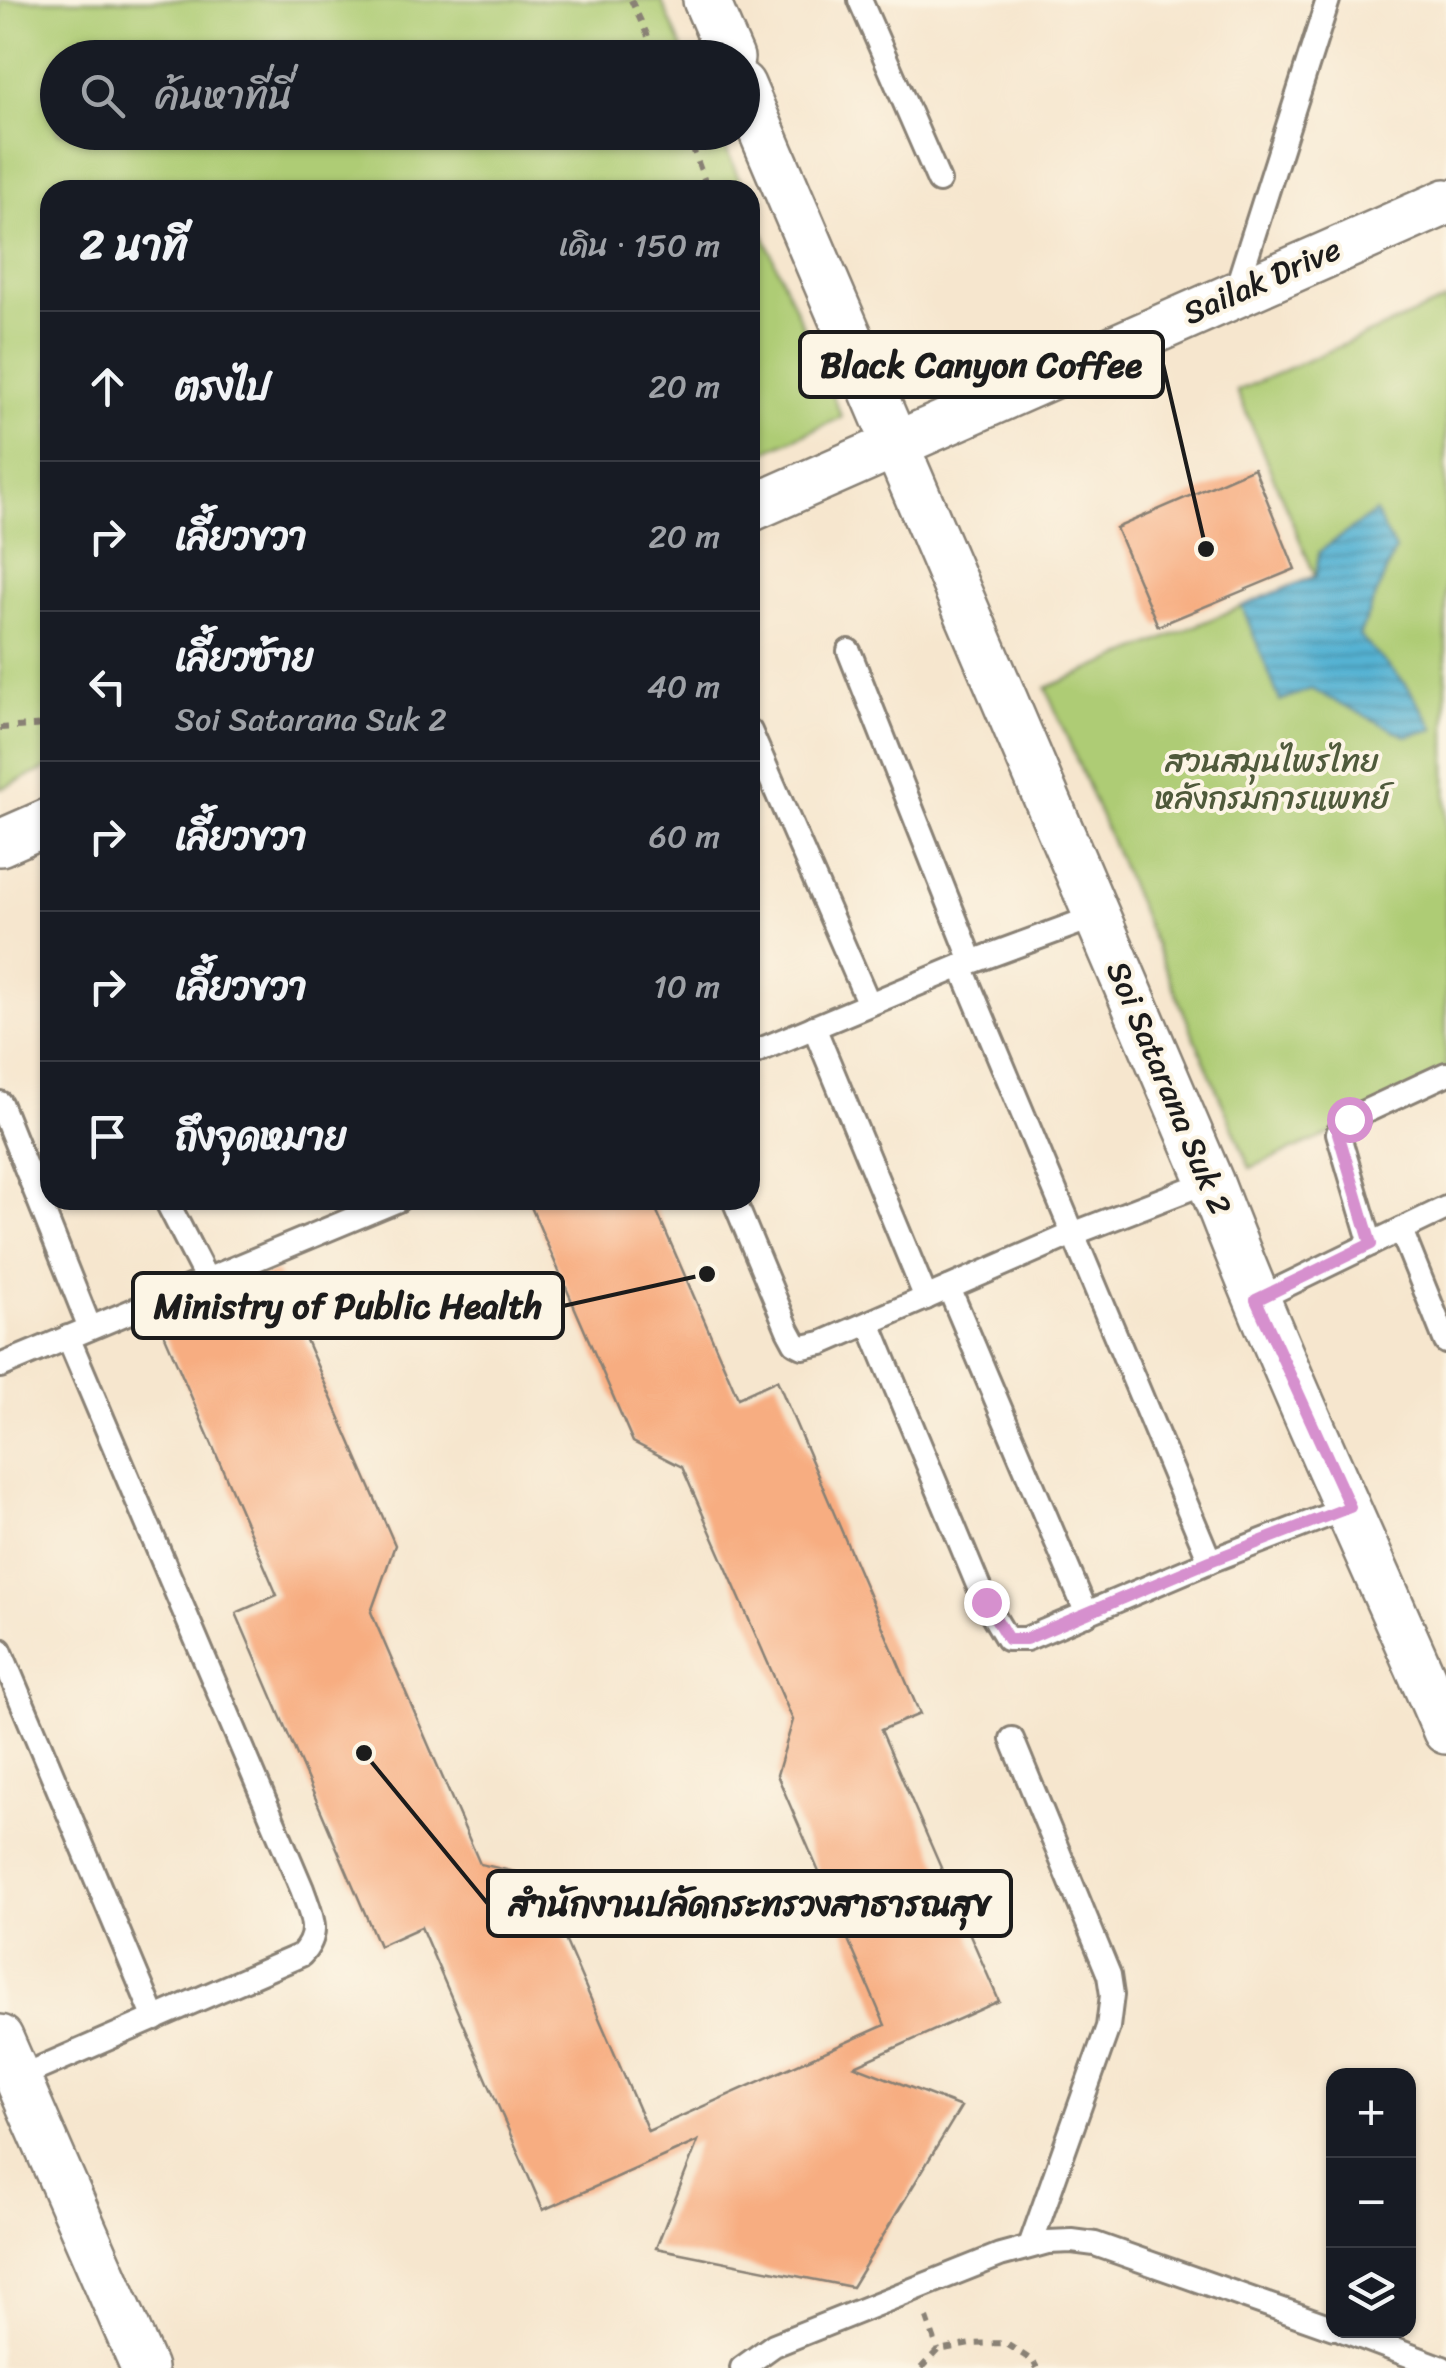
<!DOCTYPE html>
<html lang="th">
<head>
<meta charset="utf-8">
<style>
  :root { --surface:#171b24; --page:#242831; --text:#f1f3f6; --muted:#9ea1a6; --line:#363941 }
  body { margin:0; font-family:Sriracha,"Playpen Sans Thai",sans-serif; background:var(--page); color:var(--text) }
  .controls { position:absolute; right:30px; bottom:30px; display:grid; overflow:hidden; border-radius:20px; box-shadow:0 2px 8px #0004 }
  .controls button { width:90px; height:90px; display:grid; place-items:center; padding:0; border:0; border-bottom:2px solid var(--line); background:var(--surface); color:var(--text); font:50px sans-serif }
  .stop { position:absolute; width:30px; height:30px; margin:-22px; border:8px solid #d690ce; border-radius:50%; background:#fff }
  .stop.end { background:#d690ce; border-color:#fff; box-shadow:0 2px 10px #0008 }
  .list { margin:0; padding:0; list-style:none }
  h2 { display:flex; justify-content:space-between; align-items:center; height:130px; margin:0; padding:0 40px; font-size:42px }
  h2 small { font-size:32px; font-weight:400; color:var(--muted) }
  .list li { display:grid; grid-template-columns:65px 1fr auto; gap:30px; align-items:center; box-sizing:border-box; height:150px; padding:0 40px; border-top:2px solid var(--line) }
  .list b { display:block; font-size:38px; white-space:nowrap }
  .list p { margin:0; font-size:32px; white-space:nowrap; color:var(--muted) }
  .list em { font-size:32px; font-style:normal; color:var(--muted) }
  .icon { flex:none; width:55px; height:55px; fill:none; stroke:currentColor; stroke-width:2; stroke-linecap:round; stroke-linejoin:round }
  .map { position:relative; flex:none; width:1446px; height:2368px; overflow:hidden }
  .search { position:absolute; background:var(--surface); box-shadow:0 2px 8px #0004; left:40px; top:40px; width:720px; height:110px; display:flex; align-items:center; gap:25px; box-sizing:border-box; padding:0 35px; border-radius:55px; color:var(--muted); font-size:38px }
  .panel { position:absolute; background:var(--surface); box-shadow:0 2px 8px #0004; left:40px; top:180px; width:720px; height:1030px; border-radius:30px }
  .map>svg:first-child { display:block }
  .green { fill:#aecc74; stroke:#657448; stroke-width:2.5 }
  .water { fill:url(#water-rules); stroke:#386778; stroke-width:2.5 }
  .building { fill:#f7ad81 }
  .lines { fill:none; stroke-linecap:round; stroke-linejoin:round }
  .lane-casing { stroke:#898175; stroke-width:28 }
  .street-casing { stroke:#898175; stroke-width:50 }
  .path { stroke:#898175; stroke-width:6; stroke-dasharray:8 8; stroke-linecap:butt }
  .lane { stroke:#fff; stroke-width:22 }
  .street { stroke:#fff; stroke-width:45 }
  .route { stroke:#d690ce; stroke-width:12 }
  .labels { text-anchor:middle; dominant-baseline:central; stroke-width:8; stroke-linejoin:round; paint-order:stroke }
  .street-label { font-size:32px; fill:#1c1c1c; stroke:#fcf5e5 }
  .park-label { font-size:32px; fill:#4f5a3b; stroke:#fcf5e5 }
  .leader { fill:none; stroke:#1c1c1c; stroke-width:4 }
  .callout-dot { fill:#1c1c1c; stroke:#fcf5e5; stroke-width:4 }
  .callout { fill:#fcf5e5; stroke:#1c1c1c; stroke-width:4 }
  .callout-label { font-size:35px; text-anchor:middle; font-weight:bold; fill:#1c1c1c }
</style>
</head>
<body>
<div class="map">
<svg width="1446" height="2368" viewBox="0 0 1446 2368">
  <defs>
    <pattern id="water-rules" width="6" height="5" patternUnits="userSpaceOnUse" patternTransform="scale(2.5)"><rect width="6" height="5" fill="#55b2d3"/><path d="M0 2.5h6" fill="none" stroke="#4690aa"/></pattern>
  </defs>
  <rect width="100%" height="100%" fill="#fcf5e5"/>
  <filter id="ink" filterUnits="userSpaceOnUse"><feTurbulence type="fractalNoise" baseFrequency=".01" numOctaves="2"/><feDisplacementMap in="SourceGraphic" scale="20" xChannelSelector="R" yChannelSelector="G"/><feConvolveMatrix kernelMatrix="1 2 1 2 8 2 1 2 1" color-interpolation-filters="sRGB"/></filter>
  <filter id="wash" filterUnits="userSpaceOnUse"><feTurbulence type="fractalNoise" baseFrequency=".0048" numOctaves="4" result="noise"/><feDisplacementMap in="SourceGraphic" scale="40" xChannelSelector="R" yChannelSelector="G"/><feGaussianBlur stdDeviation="2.25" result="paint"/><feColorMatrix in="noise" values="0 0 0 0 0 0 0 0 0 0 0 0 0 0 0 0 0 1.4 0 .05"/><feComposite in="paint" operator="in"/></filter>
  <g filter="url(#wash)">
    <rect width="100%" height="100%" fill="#f6e6ce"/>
    <g class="green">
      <path d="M0,0H661L686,57L58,58V132L719,133L744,190H50V767L0,789Z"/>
      <path d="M750,204L842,417L750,458Z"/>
      <path d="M1446,300V1085L1250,1168L1046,688L1315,576L1237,391Z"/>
    </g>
    <path class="water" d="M1375,512L1395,550L1359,636L1405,683L1435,729L1406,736L1311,689L1280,701L1242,606L1316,576L1319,552Z"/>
    <g id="blocks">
      <g class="building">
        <path d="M1254,468L1295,569L1158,626L1116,528Z"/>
        <path d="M528,1200H652L738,1398L777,1380L920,1714L881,1730L999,2001L855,2066L961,2107L852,2287L656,2248L698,2141L543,2210L421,1927L379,1946L236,1613L277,1595L159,1322L276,1271L395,1545L371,1612L480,1864L538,1877L648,2131L885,2025L777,1775L793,1720L682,1467L633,1442Z"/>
      </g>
    </g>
  </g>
  <g filter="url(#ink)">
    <use href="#blocks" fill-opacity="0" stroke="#898175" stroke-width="2.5"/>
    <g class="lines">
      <g class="lane-casing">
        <g id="lane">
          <path d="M860,0L939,181"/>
          <path d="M1235,293L1328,0"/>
          <path d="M849,651L972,961"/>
          <path d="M750,731L869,1004"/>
          <path d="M961,966L1210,1561"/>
          <path d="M814,1027L926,1298"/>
          <path d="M750,1054L961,966L1097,916"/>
          <path d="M1446,1074L1349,1119L1338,1133L1371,1244L1446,1208"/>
          <path d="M0,1103L90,1328"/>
          <path d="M166,1200L207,1280"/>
          <path d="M734,1200L788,1330L795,1343L803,1347L822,1343L1075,1233L1210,1181"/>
          <path d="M1401,1230L1446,1342"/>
          <path d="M949,1288L1087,1614"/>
          <path d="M1256,1300L1371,1244"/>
          <path d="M869,1323L985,1602L1007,1639H1026L1210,1561L1350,1507"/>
          <path d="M0,1366L398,1200"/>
          <path d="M0,1650L155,2019"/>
          <path d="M1012,1739L1109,1975L1112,1995L1108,2027L1030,2246"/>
          <path d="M17,2078L301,1955C322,1933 311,1915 302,1889L68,1337"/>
          <path d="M1342,2330L1443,2368"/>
          <path d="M742,2368L774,2345L1000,2255L1048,2242L1072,2241L1095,2244L1334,2328"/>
        </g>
      </g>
      <g class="street-casing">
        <g id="street">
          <path d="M706,0L731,58"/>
          <path d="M742,85L1210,1181C1281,1367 1367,1548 1446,1731"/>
          <path d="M750,509L1446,202"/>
          <path d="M0,843L50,821"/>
          <path d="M0,2038L144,2368"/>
        </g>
      </g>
      <g class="path">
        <path d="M631,0L658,58"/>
        <path d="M687,132L708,190"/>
        <path d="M0,728L50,725"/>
        <path d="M927,2318L938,2350"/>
        <path d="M921,2368L938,2350L971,2344L1005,2343L1033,2361L1037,2368"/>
      </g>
      <use href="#lane" class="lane"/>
      <use href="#street" class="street"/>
    </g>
  </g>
  <g class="lines" filter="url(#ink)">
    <path class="route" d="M986,1602L1008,1639H1026L1210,1561L1350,1507L1256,1300L1371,1244L1338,1133L1349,1119"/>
  </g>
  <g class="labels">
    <g class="street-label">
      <text transform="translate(1262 281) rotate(-24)">Sailak Drive</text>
      <text transform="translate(1169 1088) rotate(67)">Soi Satarana Suk 2</text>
    </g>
    <g class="park-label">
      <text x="1272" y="761">สวนสมุนไพรไทย<tspan x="1272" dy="37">หลังกรมการแพทย์</tspan></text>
    </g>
  </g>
  <path class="leader" d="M1206 549L1163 364M707 1274L563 1306M364 1753L488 1904"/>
  <g class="callout-dot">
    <circle cx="1206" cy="549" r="10"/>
    <circle cx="707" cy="1274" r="10"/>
    <circle cx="364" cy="1753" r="10"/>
  </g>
  <g class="callout">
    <rect x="800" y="332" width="363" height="65" rx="10"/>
    <rect x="133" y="1273" width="430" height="65" rx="10"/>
    <rect x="488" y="1871" width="523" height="65" rx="10"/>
  </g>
  <g class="callout-label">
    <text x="981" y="377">Black Canyon Coffee</text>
    <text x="348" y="1318">Ministry of Public Health</text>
    <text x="750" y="1916">สำนักงานปลัดกระทรวงสาธารณสุข</text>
  </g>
</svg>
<div class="controls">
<button>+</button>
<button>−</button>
<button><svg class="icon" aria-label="layers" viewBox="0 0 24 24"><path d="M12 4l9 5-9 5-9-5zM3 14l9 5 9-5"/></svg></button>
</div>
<div class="stop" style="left:1349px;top:1119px"></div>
<div class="stop end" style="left:986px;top:1602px"></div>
<div class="search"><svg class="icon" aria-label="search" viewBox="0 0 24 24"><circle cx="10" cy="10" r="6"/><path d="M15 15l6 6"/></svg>ค้นหาที่นี่</div>
<section class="panel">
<h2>2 นาที<small>เดิน · 150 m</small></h2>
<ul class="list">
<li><svg class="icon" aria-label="ahead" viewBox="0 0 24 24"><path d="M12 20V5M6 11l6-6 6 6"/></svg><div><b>ตรงไป</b></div><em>20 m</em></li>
<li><svg class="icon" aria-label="right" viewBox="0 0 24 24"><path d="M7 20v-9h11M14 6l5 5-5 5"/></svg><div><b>เลี้ยวขวา</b></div><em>20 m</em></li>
<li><svg class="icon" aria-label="left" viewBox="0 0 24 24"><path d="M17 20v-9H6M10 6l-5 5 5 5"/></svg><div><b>เลี้ยวซ้าย</b><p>Soi Satarana Suk 2</p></div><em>40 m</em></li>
<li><svg class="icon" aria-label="right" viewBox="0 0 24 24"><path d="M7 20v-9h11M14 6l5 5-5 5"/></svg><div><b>เลี้ยวขวา</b></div><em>60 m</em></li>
<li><svg class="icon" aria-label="right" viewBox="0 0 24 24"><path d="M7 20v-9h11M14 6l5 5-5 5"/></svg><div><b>เลี้ยวขวา</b></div><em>10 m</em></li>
<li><svg class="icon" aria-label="arrive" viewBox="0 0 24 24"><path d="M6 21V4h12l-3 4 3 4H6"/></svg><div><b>ถึงจุดหมาย</b></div></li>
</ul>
</section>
</div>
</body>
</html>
